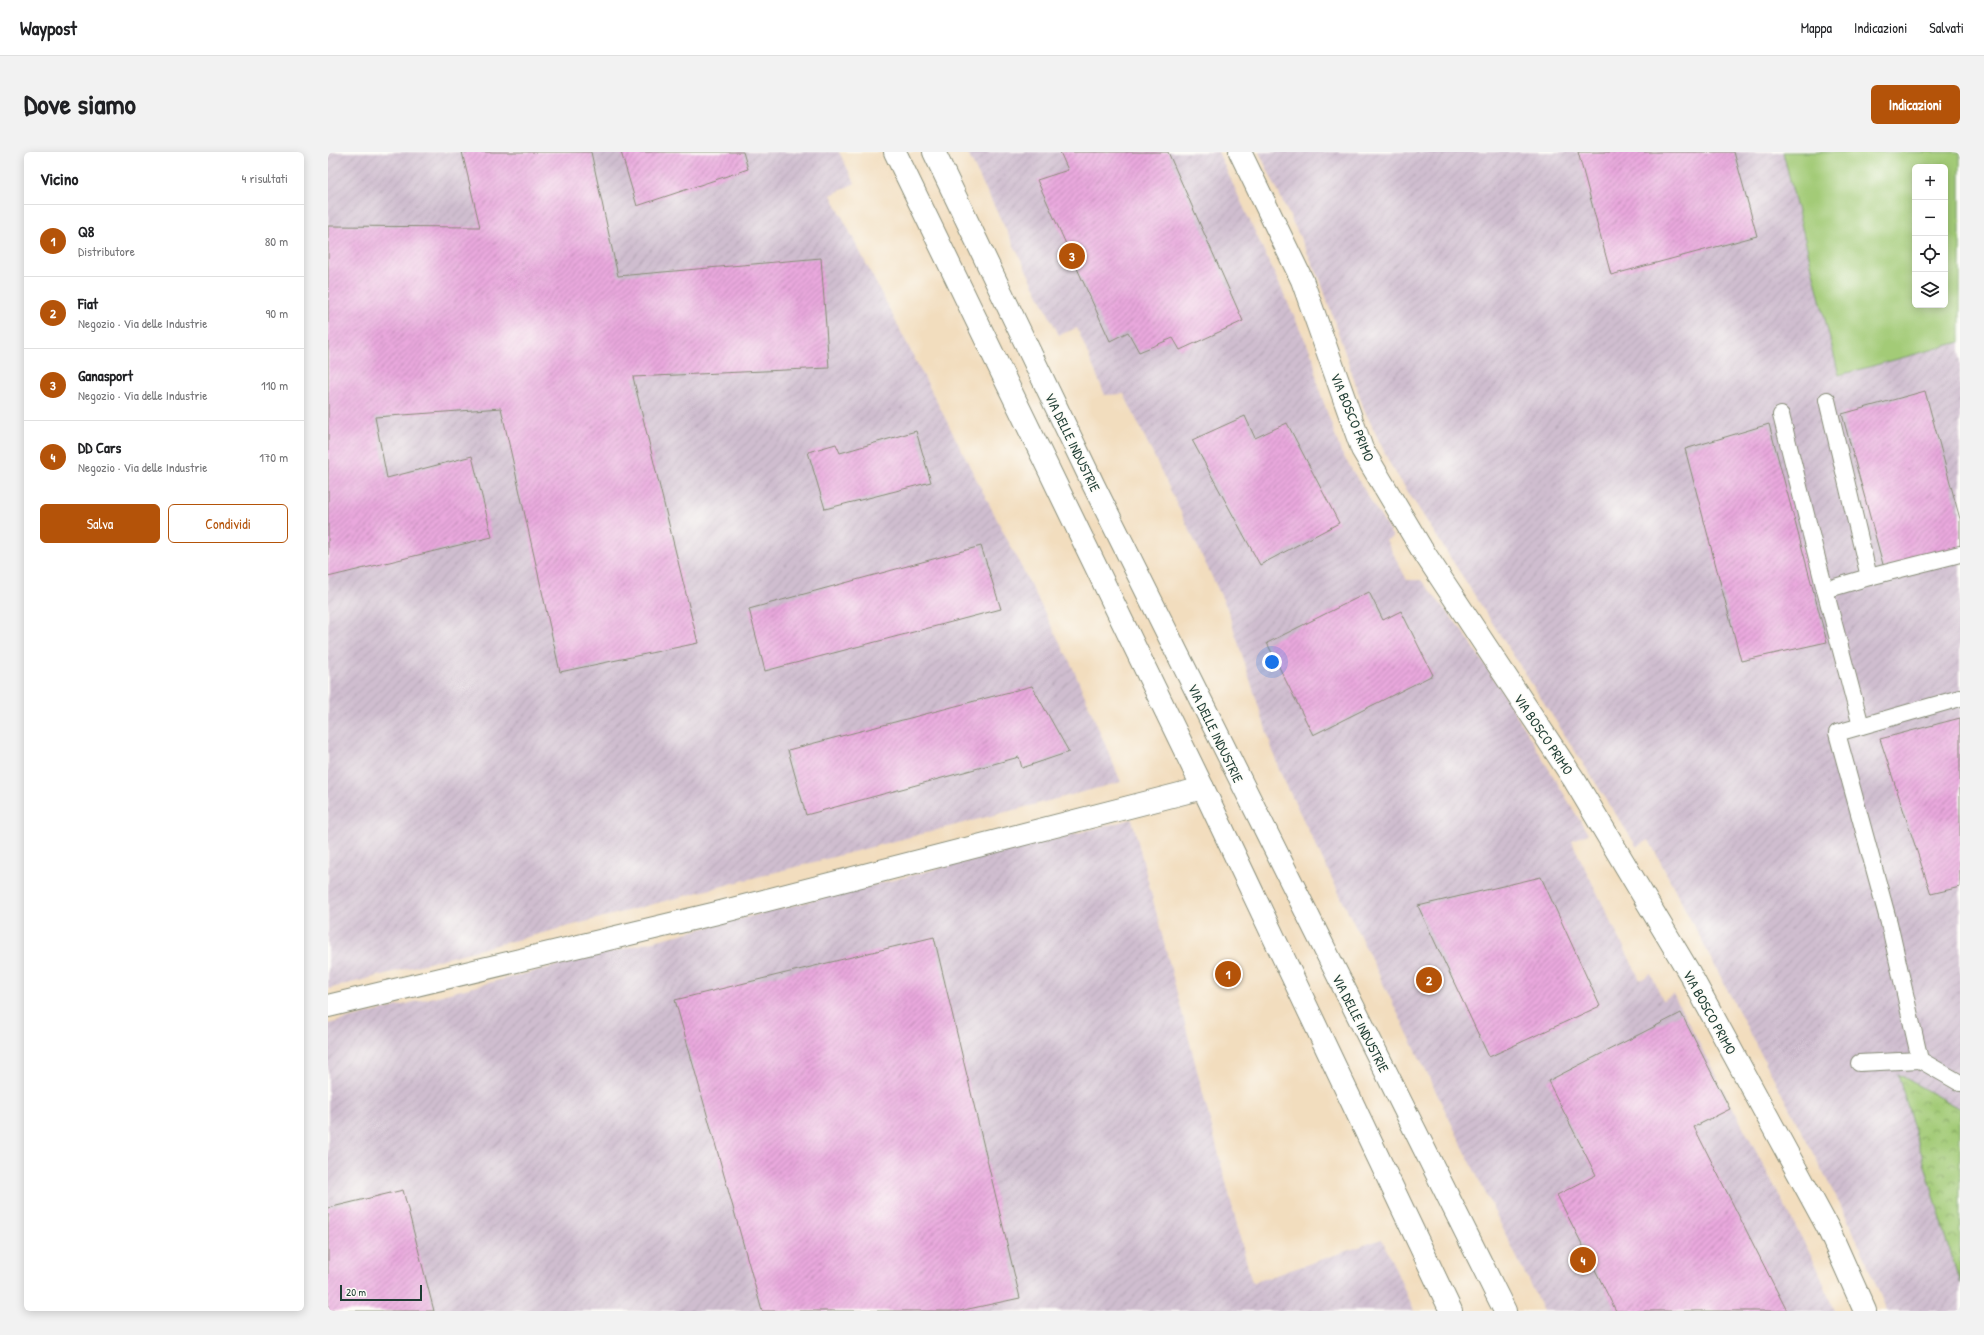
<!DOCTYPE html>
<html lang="it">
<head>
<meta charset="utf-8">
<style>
  :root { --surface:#fff; --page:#f2f2f2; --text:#202124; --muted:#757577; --line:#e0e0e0; --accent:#b45309 }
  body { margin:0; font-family:"Patrick Hand",sans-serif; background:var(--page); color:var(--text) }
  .controls { position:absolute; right:12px; top:12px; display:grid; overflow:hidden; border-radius:6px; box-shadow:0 2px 10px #0003 }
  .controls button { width:36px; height:36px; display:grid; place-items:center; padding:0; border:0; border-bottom:1px solid var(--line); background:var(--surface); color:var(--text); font:20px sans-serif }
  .scale { position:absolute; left:12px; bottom:10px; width:82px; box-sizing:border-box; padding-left:4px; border:2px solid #1f3d34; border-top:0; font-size:11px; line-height:14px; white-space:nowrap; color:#1f3d34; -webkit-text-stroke:3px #fdfcf7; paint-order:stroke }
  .you { position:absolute; left:944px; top:510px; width:14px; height:14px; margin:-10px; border:3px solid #fff; border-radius:50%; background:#1a73e8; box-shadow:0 0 0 6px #1a73e833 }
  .badge { display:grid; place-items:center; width:26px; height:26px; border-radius:50%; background:var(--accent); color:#fff; font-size:13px; font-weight:700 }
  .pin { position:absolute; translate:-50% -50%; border:2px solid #fff; box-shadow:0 1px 4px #0006 }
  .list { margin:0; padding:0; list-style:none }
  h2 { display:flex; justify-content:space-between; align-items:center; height:52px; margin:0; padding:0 16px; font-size:17px }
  h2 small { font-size:13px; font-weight:400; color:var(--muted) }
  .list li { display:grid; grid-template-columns:26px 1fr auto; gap:12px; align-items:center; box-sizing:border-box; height:72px; padding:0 16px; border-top:1px solid var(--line) }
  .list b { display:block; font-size:15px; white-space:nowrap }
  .list p { margin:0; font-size:13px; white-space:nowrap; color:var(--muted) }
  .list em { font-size:13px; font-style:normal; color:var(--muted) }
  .actions { display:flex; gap:8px; padding:12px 16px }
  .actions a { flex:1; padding:9px 0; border:1px solid var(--accent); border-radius:6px; text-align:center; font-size:14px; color:var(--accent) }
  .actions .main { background:var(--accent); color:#fff }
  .icon { flex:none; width:22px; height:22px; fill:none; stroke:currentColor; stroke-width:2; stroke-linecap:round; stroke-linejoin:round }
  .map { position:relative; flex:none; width:1632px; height:1159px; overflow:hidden; border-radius:6px }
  header { display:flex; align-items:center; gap:24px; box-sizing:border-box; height:56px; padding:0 20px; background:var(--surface); border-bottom:1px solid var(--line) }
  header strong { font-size:19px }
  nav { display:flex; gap:22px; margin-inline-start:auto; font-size:14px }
  .intro { display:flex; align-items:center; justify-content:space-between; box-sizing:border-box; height:96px; padding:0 24px }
  h1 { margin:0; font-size:28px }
  .button { padding:10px 18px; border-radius:6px; background:var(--accent); color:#fff; font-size:14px; font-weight:700 }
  main { display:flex; gap:24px; padding:0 24px }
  aside { flex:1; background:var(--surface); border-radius:6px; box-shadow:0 2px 10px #0003 }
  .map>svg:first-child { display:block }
  .industrial { fill:url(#industrial-furrows) }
  .grass { fill:#a3cb77; stroke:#618456; fill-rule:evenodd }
  .park { fill:url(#park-crowns); stroke:#618456 }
  .building { fill:url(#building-hatch) }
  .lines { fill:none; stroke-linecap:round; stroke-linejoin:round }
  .lane-casing { stroke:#888d79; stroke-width:18 }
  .street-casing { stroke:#888d79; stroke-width:24 }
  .secondary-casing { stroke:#888d79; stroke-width:24 }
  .lane { stroke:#fff; stroke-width:16 }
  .street { stroke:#fff; stroke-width:22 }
  .secondary { stroke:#fff; stroke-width:22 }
  .labels { text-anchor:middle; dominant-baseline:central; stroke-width:3.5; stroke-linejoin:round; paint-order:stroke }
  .street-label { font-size:14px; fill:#1f3d34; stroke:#fdfcf7 }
</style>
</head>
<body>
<header>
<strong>Waypost</strong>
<nav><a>Mappa</a><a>Indicazioni</a><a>Salvati</a></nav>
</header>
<div class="intro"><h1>Dove siamo</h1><a class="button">Indicazioni</a></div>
<main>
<aside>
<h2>Vicino<small>4 risultati</small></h2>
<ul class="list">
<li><span class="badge">1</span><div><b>Q8</b><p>Distributore</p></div><em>80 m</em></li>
<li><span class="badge">2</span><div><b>Fiat</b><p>Negozio · Via delle Industrie</p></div><em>90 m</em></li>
<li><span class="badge">3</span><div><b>Ganasport</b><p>Negozio · Via delle Industrie</p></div><em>110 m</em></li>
<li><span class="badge">4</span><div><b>DD Cars</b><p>Negozio · Via delle Industrie</p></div><em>170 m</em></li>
</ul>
<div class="actions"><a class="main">Salva</a><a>Condividi</a></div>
</aside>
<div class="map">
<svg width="1632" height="1159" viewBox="0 0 1632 1159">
  <defs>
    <pattern id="industrial-furrows" width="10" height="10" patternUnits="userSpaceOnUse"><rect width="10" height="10" fill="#cfbdcf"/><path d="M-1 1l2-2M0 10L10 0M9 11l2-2" fill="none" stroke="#b1a3b2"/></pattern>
    <pattern id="park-crowns" width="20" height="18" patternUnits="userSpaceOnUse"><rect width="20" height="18" fill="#a3cb77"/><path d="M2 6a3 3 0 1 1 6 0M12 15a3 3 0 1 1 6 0" fill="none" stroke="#84a662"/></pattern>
    <pattern id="building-hatch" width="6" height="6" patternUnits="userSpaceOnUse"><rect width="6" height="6" fill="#e9a8dd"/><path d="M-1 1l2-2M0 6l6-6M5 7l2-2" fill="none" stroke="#bc8ab4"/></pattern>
  </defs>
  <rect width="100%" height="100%" fill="#fdfcf7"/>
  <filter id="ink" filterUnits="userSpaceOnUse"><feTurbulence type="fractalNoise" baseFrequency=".025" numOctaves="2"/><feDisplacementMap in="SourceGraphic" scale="8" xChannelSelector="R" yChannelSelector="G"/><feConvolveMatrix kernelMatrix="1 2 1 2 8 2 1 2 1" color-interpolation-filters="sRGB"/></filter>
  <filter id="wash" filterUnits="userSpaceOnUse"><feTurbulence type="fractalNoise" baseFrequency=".012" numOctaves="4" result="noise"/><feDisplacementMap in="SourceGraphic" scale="16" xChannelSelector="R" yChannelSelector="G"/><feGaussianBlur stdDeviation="0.9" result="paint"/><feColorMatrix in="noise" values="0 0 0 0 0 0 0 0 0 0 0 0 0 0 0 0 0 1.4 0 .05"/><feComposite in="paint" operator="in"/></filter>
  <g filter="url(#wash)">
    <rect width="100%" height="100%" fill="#f2ddbe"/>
    <g class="industrial">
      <path d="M0,0H511L527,31L503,43L745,516L793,630L0,837Z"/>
      <path d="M639,0H890L985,205L990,234L1013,300L1065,385L1058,388L1079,428H1093L1136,481L1172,536L1260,682L1243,688L1312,828L1323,822L1335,848L1345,842L1489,1115L1506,1159H1215L951,618L899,456L796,242L777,243L749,176L731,183Z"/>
      <path d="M931,0H1455L1511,223L1632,190V1159H1559L1522,1072L1321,688L1309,695L1062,312L1036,257L992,127Z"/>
      <path d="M804,667L924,1131L1054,1087L1086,1159H0V872Z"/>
    </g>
    <path class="grass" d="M1455,0H1632V190L1511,223ZM1587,15H1617V153H1587Z"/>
    <path class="park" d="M1570,922L1632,957V1132Z"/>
    <g id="blocks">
      <g class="building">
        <path d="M134,0H263L290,124L493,106L501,216L305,225L370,491L232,520L173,256L47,265L59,326L144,304L164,385L0,425V74L152,75Z"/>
        <path d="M293,0H415L420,17L309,54Z"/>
        <path d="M732,0H840L915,169L852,198L845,186L811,200L800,180L782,189L709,28L740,18Z"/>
        <path d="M1250,0H1406L1429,84L1283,123Z"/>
        <path d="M1597,239L1632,367V395L1556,416L1514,262Z"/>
        <path d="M917,264L927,286L959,271L1011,371L932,413L864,288Z"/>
        <path d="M1441,272L1499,490L1413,509L1357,297Z"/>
        <path d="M588,279L603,330L497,357L480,300L508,292L512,301Z"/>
        <path d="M653,394L673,457L437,519L421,457Z"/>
        <path d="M1041,440L1055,468L1073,459L1105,523L985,583L939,491Z"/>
        <path d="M704,534L741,600L694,616L691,605L478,663L460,598Z"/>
        <path d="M1632,566V735L1603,742L1552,587Z"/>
        <path d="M1213,725L1272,854L1161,905L1090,754Z"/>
        <path d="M606,785L692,1146L631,1159H434L347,848Z"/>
        <path d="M1353,861L1402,957L1366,975L1459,1159H1288L1229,1043L1268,1023L1220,929Z"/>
        <path d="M75,1038L106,1159H0V1056Z"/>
      </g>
    </g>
  </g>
  <g filter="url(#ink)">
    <use href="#blocks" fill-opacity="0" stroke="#888d79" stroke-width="1"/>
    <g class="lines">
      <g class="lane-casing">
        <g id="lane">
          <path d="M1499,248L1541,425L1632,402"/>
          <path d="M1453,263L1497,438"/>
          <path d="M1632,546L1509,581L1561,771L1592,908L1632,931"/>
          <path d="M1533,574L1497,438L1541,425"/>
          <path d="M1531,911L1592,908"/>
        </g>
      </g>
      <g class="street-casing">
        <g id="street">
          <path d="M912,0L974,128L1034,297L1093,396L1247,629L1362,822L1500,1076L1537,1159"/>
          <path d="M0,854L389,761L875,636"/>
        </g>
      </g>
      <g class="secondary-casing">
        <g id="secondary">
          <path d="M567,0L875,636L1123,1159"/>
          <path d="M606,0L766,334L1177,1159"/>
        </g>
      </g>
      <use href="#lane" class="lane"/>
      <use href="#street" class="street"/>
      <use href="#secondary" class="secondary"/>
    </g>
  </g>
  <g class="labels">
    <g class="street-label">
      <text transform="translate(1025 265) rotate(68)">VIA BOSCO PRIMO</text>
      <text transform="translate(745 290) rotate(64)">VIA DELLE INDUSTRIE</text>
      <text transform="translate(888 581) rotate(64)">VIA DELLE INDUSTRIE</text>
      <text transform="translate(1216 582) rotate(56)">VIA BOSCO PRIMO</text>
      <text transform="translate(1382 860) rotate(61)">VIA BOSCO PRIMO</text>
      <text transform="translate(1033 871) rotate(63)">VIA DELLE INDUSTRIE</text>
    </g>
  </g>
</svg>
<div class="controls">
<button>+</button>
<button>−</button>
<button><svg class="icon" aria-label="locate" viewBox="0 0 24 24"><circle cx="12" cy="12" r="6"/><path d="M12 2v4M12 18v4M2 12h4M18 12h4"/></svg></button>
<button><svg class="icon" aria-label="layers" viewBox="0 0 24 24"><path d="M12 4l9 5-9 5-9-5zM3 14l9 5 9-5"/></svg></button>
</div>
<div class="scale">20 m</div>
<div class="you"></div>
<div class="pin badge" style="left:900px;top:822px">1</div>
<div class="pin badge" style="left:1101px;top:828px">2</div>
<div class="pin badge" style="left:744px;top:104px">3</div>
<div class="pin badge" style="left:1255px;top:1108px">4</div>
</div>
</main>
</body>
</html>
